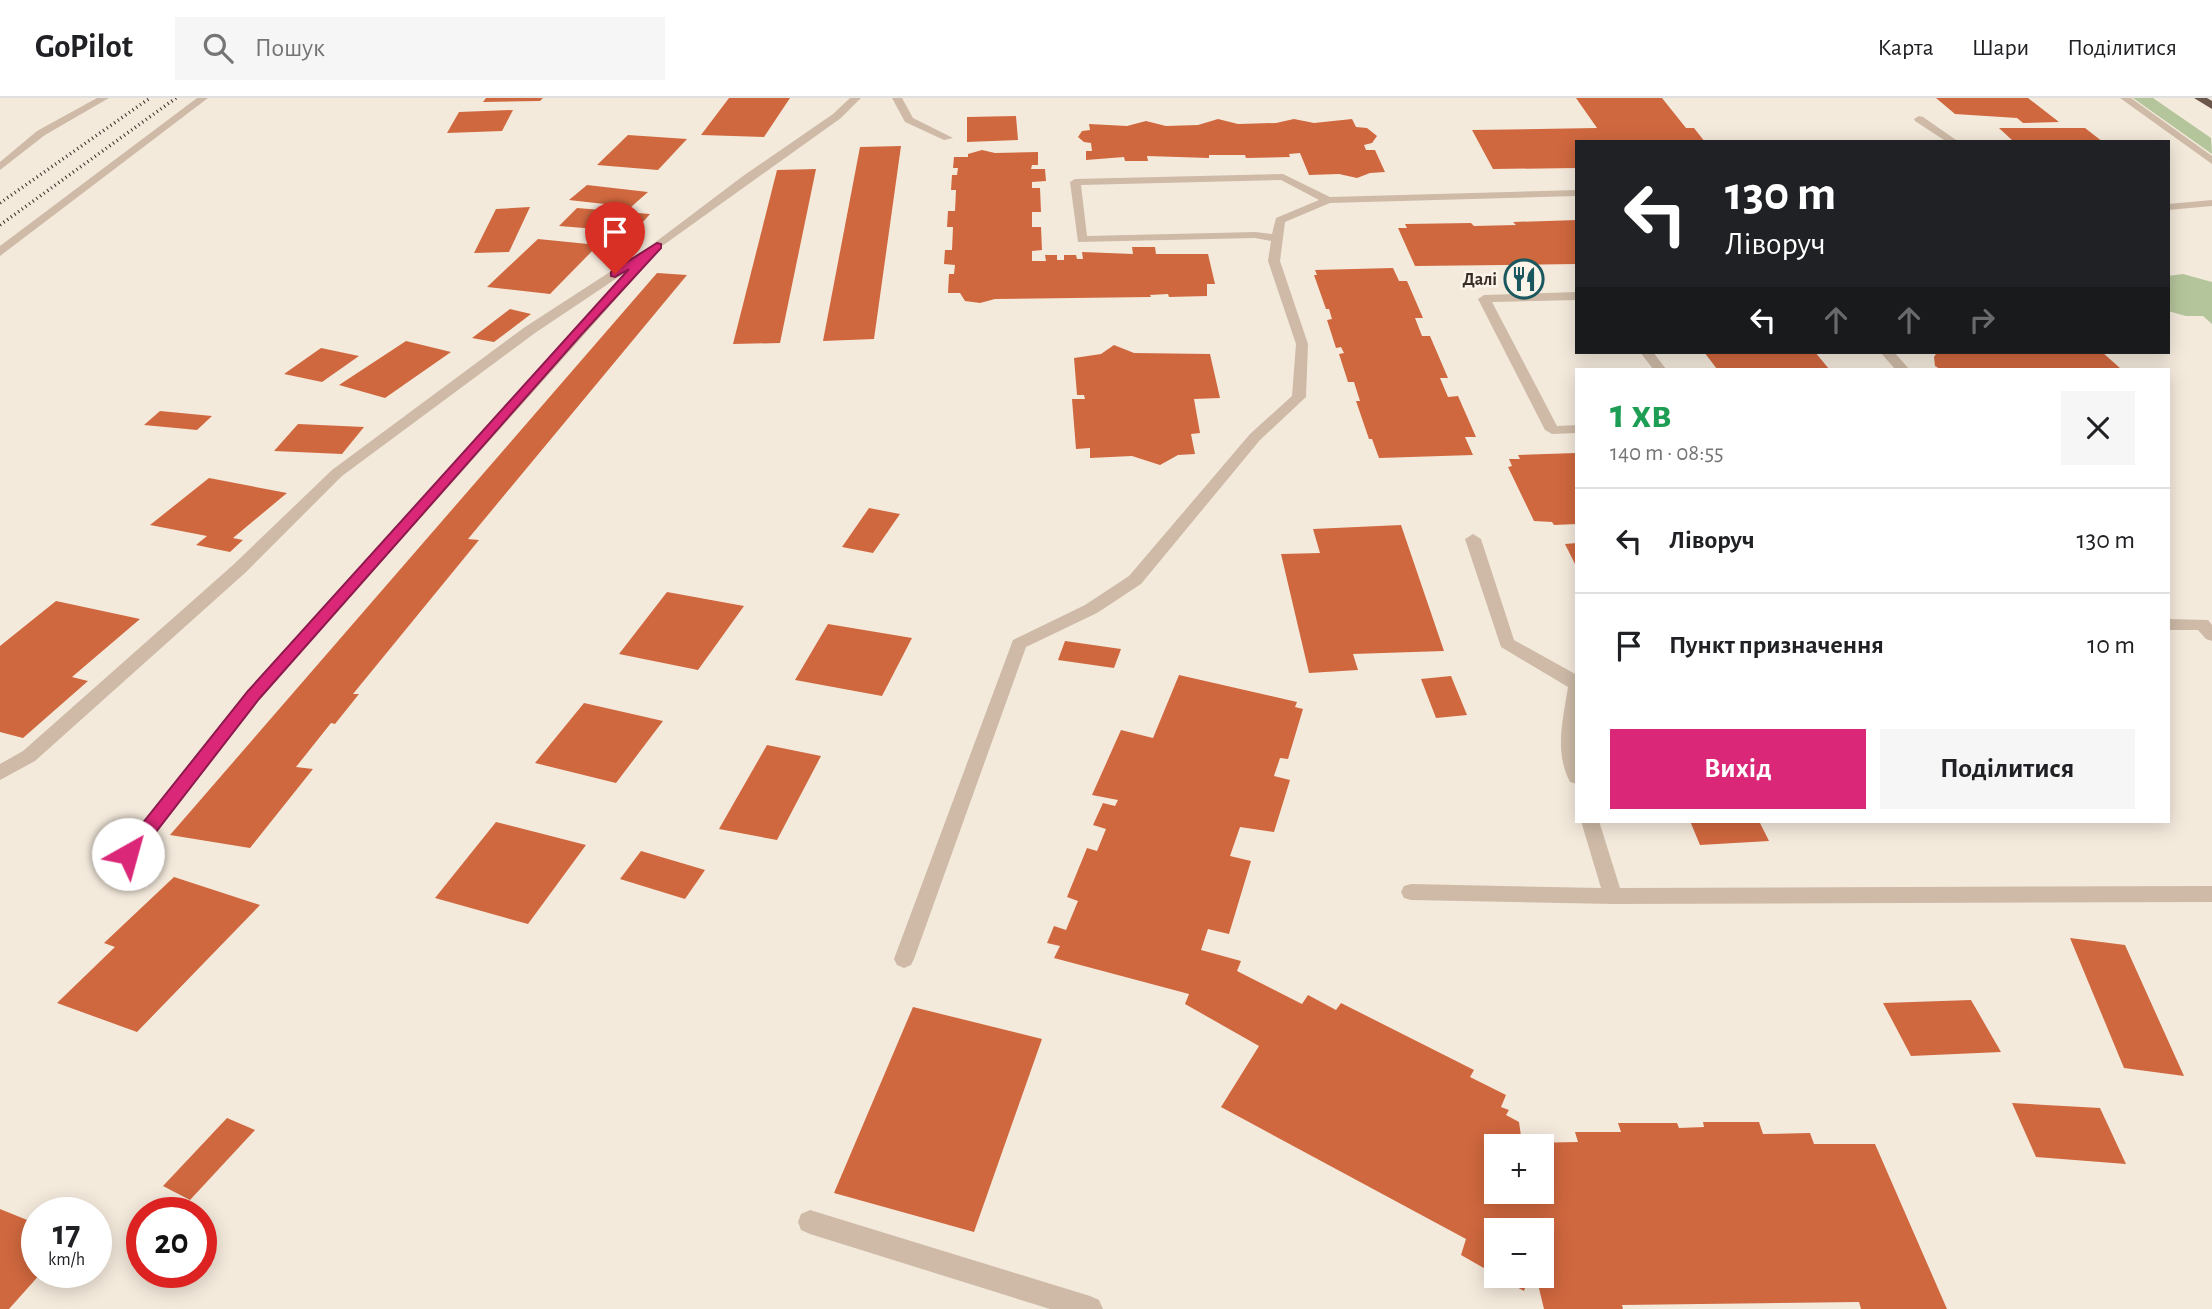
<!DOCTYPE html>
<html lang="uk">
<head>
<meta charset="utf-8">
<style>
	body { margin:0; font-family:"Alegreya Sans",sans-serif; background:#f6f6f6; color:#202124; height:100vh; display:flex; flex-direction:column; font-size:26px; white-space:nowrap }
	* { box-sizing:border-box; margin:0 }
	p { font-size:23px; color:#757577 }
	.icon { flex:none; width:38px; height:38px; fill:none; stroke:currentColor; stroke-width:2; stroke-linecap:round; stroke-linejoin:round }
	.map { position:relative; flex:1; overflow:hidden }
	.drawer { position:absolute; left:1575px; top:270px; width:595px; height:455px; display:flex; flex-direction:column; background:#fff; border-radius:0px; box-shadow:0 4px 18px #0003 }
	.drawer>* { flex:none }
	.banner { position:absolute; left:1575px; top:42px; width:595px; height:214px; border-radius:0px; box-shadow:0 4px 18px #0003; background:#202124; color:#fff; overflow:hidden }
	.controls { position:absolute; left:1484px; top:1036px; display:grid; gap:14px }
	.controls a { display:grid; place-items:center; width:70px; height:70px; border-radius:0px; background:#fff; box-shadow:0 4px 18px #0003; font-size:35px }
	.speed { position:absolute; left:21px; top:1099px; display:flex; gap:14px; font-size:35px; font-weight:700; text-align:center }
	.speed>* { display:grid; place-content:center; width:91px; height:91px; border-radius:50%; background:#fff; box-shadow:0 4px 18px #0003; line-height:1 }
	.speed small { font-size:18px; font-weight:400 }
	.speed .limit { border:10px solid #d22; background:#fff; color:#111 }
	.pin { position:absolute; display:grid; place-items:center; width:60px; height:60px; color:#fff; margin:-72px -30px; border-radius:50% 50% 50% 0; rotate:-45deg; box-shadow:0 0 7px #0007 }
	.pin .icon { rotate:45deg }
	.me { position:absolute; width:77px; margin:-38px; rotate:38deg; stroke-linejoin:round; filter:drop-shadow(0 0 5px #0008) }
	.turn { display:flex; align-items:center; gap:24px; height:147px; padding:0 35px; font-size:32px }
	.turn .icon { width:91px; height:91px; stroke-width:2.5 }
	.turn b { display:block; font-size:49px; line-height:60px }
	.lanes { display:flex; align-items:center; height:66px; padding:0 35px; background:#0003; justify-content:center; gap:35px; direction:ltr }
	.lanes .off { opacity:.35 }
	.round { display:grid; place-items:center; flex:none; width:74px; height:74px; border-radius:0px; background:#f6f6f6 }
	.overview { display:flex; align-items:center; justify-content:space-between; height:119px; padding:0 35px }
	h1 { font-size:42px; font-weight:600; line-height:52px; color:#1e9e55 }
	.action { display:flex; gap:14px; margin-top:auto; padding:14px 35px }
	.action a { flex:1; height:80px; border-radius:0px; background:#db2777; color:#fff; font-size:28px; font-weight:600; line-height:80px; text-align:center }
	.action a+a { background:#f6f6f6; color:#202124 }
	ul { padding:0; list-style:none }
	li { display:flex; align-items:center; gap:21px; height:105px; padding:0 35px; border-top:2px solid #e0e0e0 }
	li div { flex:1 }
	li b { display:block; font-size:26px }
	li em { font-style:normal }
	header { display:flex; align-items:center; gap:42px; box-sizing:border-box; height:98px; padding:0 35px; background:#fff; border-bottom:2px solid #e0e0e0 }
	header strong { font-size:33px }
	nav { display:flex; gap:38px; margin-inline-start:auto; font-size:24px }
	.search { width:490px; height:63px; background:#f6f6f6; display:flex; align-items:center; gap:18px; box-sizing:border-box; padding:0 24px; border-radius:0px; color:#757577; font-size:26px }
	.map>svg:first-child { display:block }
	.green { fill:#b5c59b }
	.building { fill:#d0683f; fill-rule:evenodd }
	.lines { fill:none; stroke-linecap:round; stroke-linejoin:round }
	.service { fill:#cebaa7; fill-rule:evenodd }
	.trunk { fill:#6c574b; fill-rule:evenodd }
	.rail { stroke:#392e28; stroke-width:3.5; stroke-dasharray:1 3.5; stroke-linecap:butt }
	.route { fill:#db2777; stroke:#8e194d; stroke-width:2 }
	.labels { text-anchor:middle; stroke-width:5; stroke-linejoin:round; paint-order:stroke }
	.far-poi-label { font-size:18px; font-weight:bold; fill:#392e28; stroke:#fbf4e9; text-anchor:end }
</style>
</head>
<body>
<header>
<strong>GoPilot</strong>
<div class="search"><svg class="icon" aria-label="search" viewBox="0 0 24 24"><circle cx="10" cy="10" r="6"/><path d="M15 15l6 6"/></svg>Пошук</div>
<nav><a>Карта</a><a>Шари</a><a>Поділитися</a></nav>
</header>
<div class="map">
<svg width="2212" height="1211" viewBox="0 0 2212 1211">
	<rect width="100%" height="100%" fill="#f4eadc"/>
	<g class="green">
		<polygon points="2133,0 2153,0 2211,40 2212,56"/>
		<polygon points="2183,176 2212,184 2212,226 2203,218 2186,218 2168,213 2168,178"/>
	</g>
	<g class="building">
		<polygon points="486,0 543,0 540,3 483,4"/>
		<polygon points="729,0 790,0 764,39 701,37"/>
		<polygon points="1576,0 1662,0 1686,30 1694,30 1705,44 1577,44 1577,70 1493,71 1472,32 1597,30"/>
		<polygon points="1936,0 2028,0 2059,24 2023,25 2017,20 1955,16"/>
		<polygon points="513,12 502,33 447,35 459,14"/>
		<polygon points="1016,18 1018,42 967,44 967,19"/>
		<polygon points="1218,21 1238,26 1276,25 1294,21 1314,25 1352,21 1356,29 1367,30 1377,38 1372,45 1364,47 1366,52 1375,52 1385,74 1370,75 1357,80 1339,76 1309,77 1300,55 1289,56 1290,59 1246,60 1245,57 1209,57 1209,60 1147,58 1148,63 1125,63 1124,59 1086,62 1086,53 1092,53 1091,45 1084,44 1078,39 1082,33 1090,32 1089,26 1127,28 1146,23 1166,28 1198,27"/>
		<polygon points="1999,30 2085,30 2103,44 2014,44"/>
		<polygon points="628,37 687,41 658,72 597,67"/>
		<polygon points="901,48 874,241 823,243 860,49"/>
		<polygon points="982,52 995,55 1038,54 1038,67 1032,67 1031,71 1045,71 1046,83 1032,84 1032,90 1040,90 1041,114 1032,114 1032,129 1041,129 1042,152 1032,153 1032,163 1046,163 1045,157 1057,157 1057,162 1064,162 1064,157 1076,157 1077,161 1083,161 1082,154 1133,156 1132,149 1155,149 1156,156 1208,156 1215,186 1207,186 1207,198 1169,199 1168,196 1150,197 1151,199 995,201 980,205 965,203 960,195 948,195 949,176 954,176 955,167 944,166 945,152 952,152 953,129 947,129 948,113 955,113 956,92 951,92 952,77 957,77 958,70 953,70 954,59 968,59 968,56"/>
		<polygon points="816,71 780,245 733,246 777,72"/>
		<polygon points="587,87 648,94 631,109 569,102"/>
		<polygon points="530,109 509,154 474,155 496,111"/>
		<polygon points="577,110 650,116 634,134 559,128"/>
		<polygon points="1577,122 1577,166 1415,168 1398,130 1407,130 1405,126 1471,125 1474,128 1516,127 1513,124"/>
		<polygon points="538,141 598,147 550,196 487,189"/>
		<polygon points="1393,170 1399,183 1407,183 1423,220 1415,220 1422,238 1430,238 1448,280 1440,280 1448,299 1458,298 1476,339 1465,339 1473,357 1379,360 1372,341 1369,341 1356,303 1360,303 1354,284 1348,284 1339,256 1344,255 1341,249 1336,250 1327,222 1332,221 1329,211 1326,211 1314,177 1317,177 1315,172"/>
		<polygon points="657,175 687,177 468,441 479,442 353,596 359,596 335,626 331,625 296,669 313,671 250,750 170,737"/>
		<polygon points="510,211 531,216 494,244 472,240"/>
		<polygon points="406,243 451,254 385,300 339,287"/>
		<polygon points="1114,247 1134,255 1210,256 1220,300 1194,301 1200,335 1191,336 1195,356 1178,357 1160,367 1132,358 1090,360 1090,350 1076,351 1072,301 1085,301 1084,297 1077,297 1074,260 1101,256"/>
		<polygon points="321,250 359,258 322,284 284,276"/>
		<polygon points="1704,254 1815,254 1829,271 1717,271"/>
		<polygon points="1937,254 2102,254 2121,271 1940,271 1935,268 1934,259"/>
		<polygon points="160,313 212,318 197,332 144,327"/>
		<polygon points="298,326 364,329 342,356 274,353"/>
		<polygon points="1576,355 1577,426 1554,427 1552,424 1534,423 1508,369 1512,368 1509,361 1520,361 1518,357"/>
		<polygon points="209,380 287,395 233,440 243,442 230,454 196,447 207,438 150,427"/>
		<polygon points="869,410 900,416 873,455 842,449"/>
		<polygon points="1401,427 1444,553 1353,556 1358,572 1309,575 1281,456 1320,455 1313,431"/>
		<polygon points="1577,445 1577,470 1565,446"/>
		<polygon points="667,494 744,508 698,572 619,556"/>
		<polygon points="56,503 140,521 72,579 88,583 23,640 0,634 0,548"/>
		<polygon points="828,526 912,540 882,598 795,582"/>
		<polygon points="1065,543 1121,551 1114,570 1058,562"/>
		<path d="M1179 577 1297 604 1295 609 1303 611 1288 661 1280 660 1274 678 1290 682 1274 734 1240 729 1230 758 1251 763 1229 836 1208 831 1201 852 1241 863 1237 873 1302 906 1308 897 1336 912 1341 905 1474 972 1470 979 1506 997 1501 1009 1509 1012 1506 1017 1519 1024 1522 1045 1578 1044 1575 1034H1621L1618 1025H1677L1679 1030 1704 1029 1703 1024H1759L1763 1036 1810 1035 1814 1046H1875L1947 1211H1861L1859 1204 1622 1207 1623 1211H1544L1536 1178H1542V1132H1496V1177L1461 1157 1466 1141 1221 1009 1259 948 1185 906 1189 896 1054 860 1060 848 1047 845 1054 828 1066 832 1078 803 1067 799 1087 750 1097 753 1106 731 1093 727 1103 705 1115 708 1118 702 1092 697 1121 632 1153 640ZM1496 1048H1542V1094H1496Z"/>
		<polygon points="1451,578 1467,617 1436,620 1421,581"/>
		<polygon points="584,605 663,623 616,685 535,665"/>
		<polygon points="767,647 821,658 777,742 719,731"/>
		<polygon points="1690,723 1759,723 1769,743 1700,747"/>
		<polygon points="496,724 586,747 528,826 435,800"/>
		<polygon points="641,753 705,772 685,801 620,781"/>
		<polygon points="174,779 260,807 137,934 57,905 115,849 104,845"/>
		<polygon points="2070,840 2125,847 2184,978 2124,970"/>
		<polygon points="1971,902 2001,954 1911,958 1883,905"/>
		<polygon points="913,909 1042,941 974,1134 834,1095"/>
		<polygon points="2012,1005 2100,1010 2126,1066 2036,1059"/>
		<polygon points="227,1020 255,1032 190,1102 163,1088"/>
		<polygon points="0,1111 37,1126 37,1174 42,1174 9,1211 0,1211"/>
		<polygon points="1497,1178 1529,1178 1524,1193"/>
	</g>
	<g class="lines">
		<g class="service">
			<polygon points="97,0 109,0 45,37 0,72 0,64 37,33"/>
			<polygon points="197,0 208,0 0,158 0,148"/>
			<polygon points="850,0 861,0 841,20 637,166 643,170 641,173 259,601 120,782 113,784 106,782 103,776 106,770 247,593 629,172 535,235 342,378 245,475 35,663 0,682 0,666 23,653 233,467 332,372 525,229 653,146 743,78 833,16"/>
			<polygon points="892,0 902,0 913,20 953,40 944,42 905,24"/>
			<polygon points="2120,0 2131,0 2212,58 2212,66"/>
			<polygon points="1919,18 1923,19 1959,44 1947,44 1915,23 1914,21"/>
			<path d="M1283 76 1330 99 1577 92V98L1330 105 1285 124 1280 163 1308 246 1306 299 1260 342 1141 486 1097 515 1026 549 914 861 911 867 904 870 897 867 894 861 1013 542 1085 507 1129 478 1250 336 1292 298 1296 246 1268 163 1271 143 1255 140 1078 144 1070 84 1075 81ZM1281 82 1319 102 1276 120 1272 136 1255 134 1087 138 1081 87Z"/>
			<polygon points="2212,102 2212,108 2168,112 2168,106"/>
			<polygon points="1577,194 1577,202 1492,204 1557,328 1577,327 1577,335 1552,336 1545,332 1478,201 1484,197"/>
			<polygon points="1640,254 1653,254 1666,271 1653,271"/>
			<polygon points="1880,254 1894,254 1909,271 1895,271"/>
			<path d="M1473 436 1481 441 1514 542 1577 577V686L1570 684C1554 653 1563 622 1568 589L1501 549 1465 441Z"/>
			<polygon points="2168,521 2208,522 2212,527 2212,543 2206,541 2198,532 2168,532"/>
			<polygon points="1581,723 1599,723 1620,790 2212,788 2212,804 1613,806 1411,802 1404,800 1401,794 1404,788 1411,786 1601,790"/>
			<polygon points="810,1112 1090,1198 1099,1202 1103,1211 1050,1211 810,1136 801,1132 798,1124 801,1116"/>
		</g>
		<polygon class="trunk" points="2194,0 2207,0 2212,3 2212,11"/>
		<g class="rail">
			<polyline points="0,105 150,0"/>
			<polyline points="0,127 176,0"/>
		</g>
	</g>
	<polygon class="route" points="657,145 661,146 661,150 581,237 259,601 135,761 122,761 119,756 122,751 248,593 629,171 615,179 611,178 611,174"/>
	<defs>
		<g id="restaurant-ring" transform="scale(2.0125)"><circle r="9.5" fill="#fbf4e9" stroke="#1a575f" stroke-width="1.5"/><path d="M-5-6h1v4h1v-4h1v4h1v-4h1v5L-1.5 .5V6h-2V.5L-5-1ZM5-6V6H3V1.5H1.5Q1.5-4 5-6Z" fill="#1a575f"/></g>
	</defs>
	<g fill-rule="evenodd">
		<use href="#restaurant-ring" x="1524" y="181"/>
	</g>
	<g class="labels">
		<g class="far-poi-label">
			<text x="1497" y="187">Далі</text>
		</g>
	</g>
</svg>
<div class="controls">
<a>+</a>
<a>−</a>
</div>
<div class="speed"><div>17<small>km/h</small></div><div class="limit">20</div></div>
<div class="pin" style="left:615px;top:176px;background:#d93025"><svg class="icon" aria-label="arrive" viewBox="0 0 24 24"><path d="M6 21V4h12l-3 4 3 4H6"/></svg></div>
<svg class="me" style="left:128px;top:756px" viewBox="-20 -20 40 40"><circle r="19" fill="#fff"/><path d="M0-13L10 11 0 6-10 11z" fill="#db2777"/></svg>
<div class="banner">
<div class="turn"><svg class="icon" aria-label="left" viewBox="0 0 24 24"><path d="M17 20v-9H6M10 6l-5 5 5 5"/></svg><div><b>130 m</b>Ліворуч</div></div>
<div class="lanes"><svg class="icon" aria-label="left" viewBox="0 0 24 24"><path d="M17 20v-9H6M10 6l-5 5 5 5"/></svg><svg class="icon off" aria-label="ahead" viewBox="0 0 24 24"><path d="M12 20V5M6 11l6-6 6 6"/></svg><svg class="icon off" aria-label="ahead" viewBox="0 0 24 24"><path d="M12 20V5M6 11l6-6 6 6"/></svg><svg class="icon off" aria-label="right" viewBox="0 0 24 24"><path d="M7 20v-9h11M14 6l5 5-5 5"/></svg></div>
</div>
<section class="drawer">
<div class="overview"><div><h1>1 хв</h1><p>140 m · 08:55</p></div><a class="round"><svg class="icon" aria-label="close" viewBox="0 0 24 24"><path d="M6 6l12 12M18 6L6 18"/></svg></a></div>
<ul>
<li><svg class="icon" aria-label="left" viewBox="0 0 24 24"><path d="M17 20v-9H6M10 6l-5 5 5 5"/></svg><div><b>Ліворуч</b></div><em>130 m</em></li>
<li><svg class="icon" aria-label="arrive" viewBox="0 0 24 24"><path d="M6 21V4h12l-3 4 3 4H6"/></svg><div><b>Пункт призначення</b></div><em>10 m</em></li>
</ul>
<div class="action"><a>Вихід</a><a>Поділитися</a></div>
</section>
</div>
</body>
</html>
